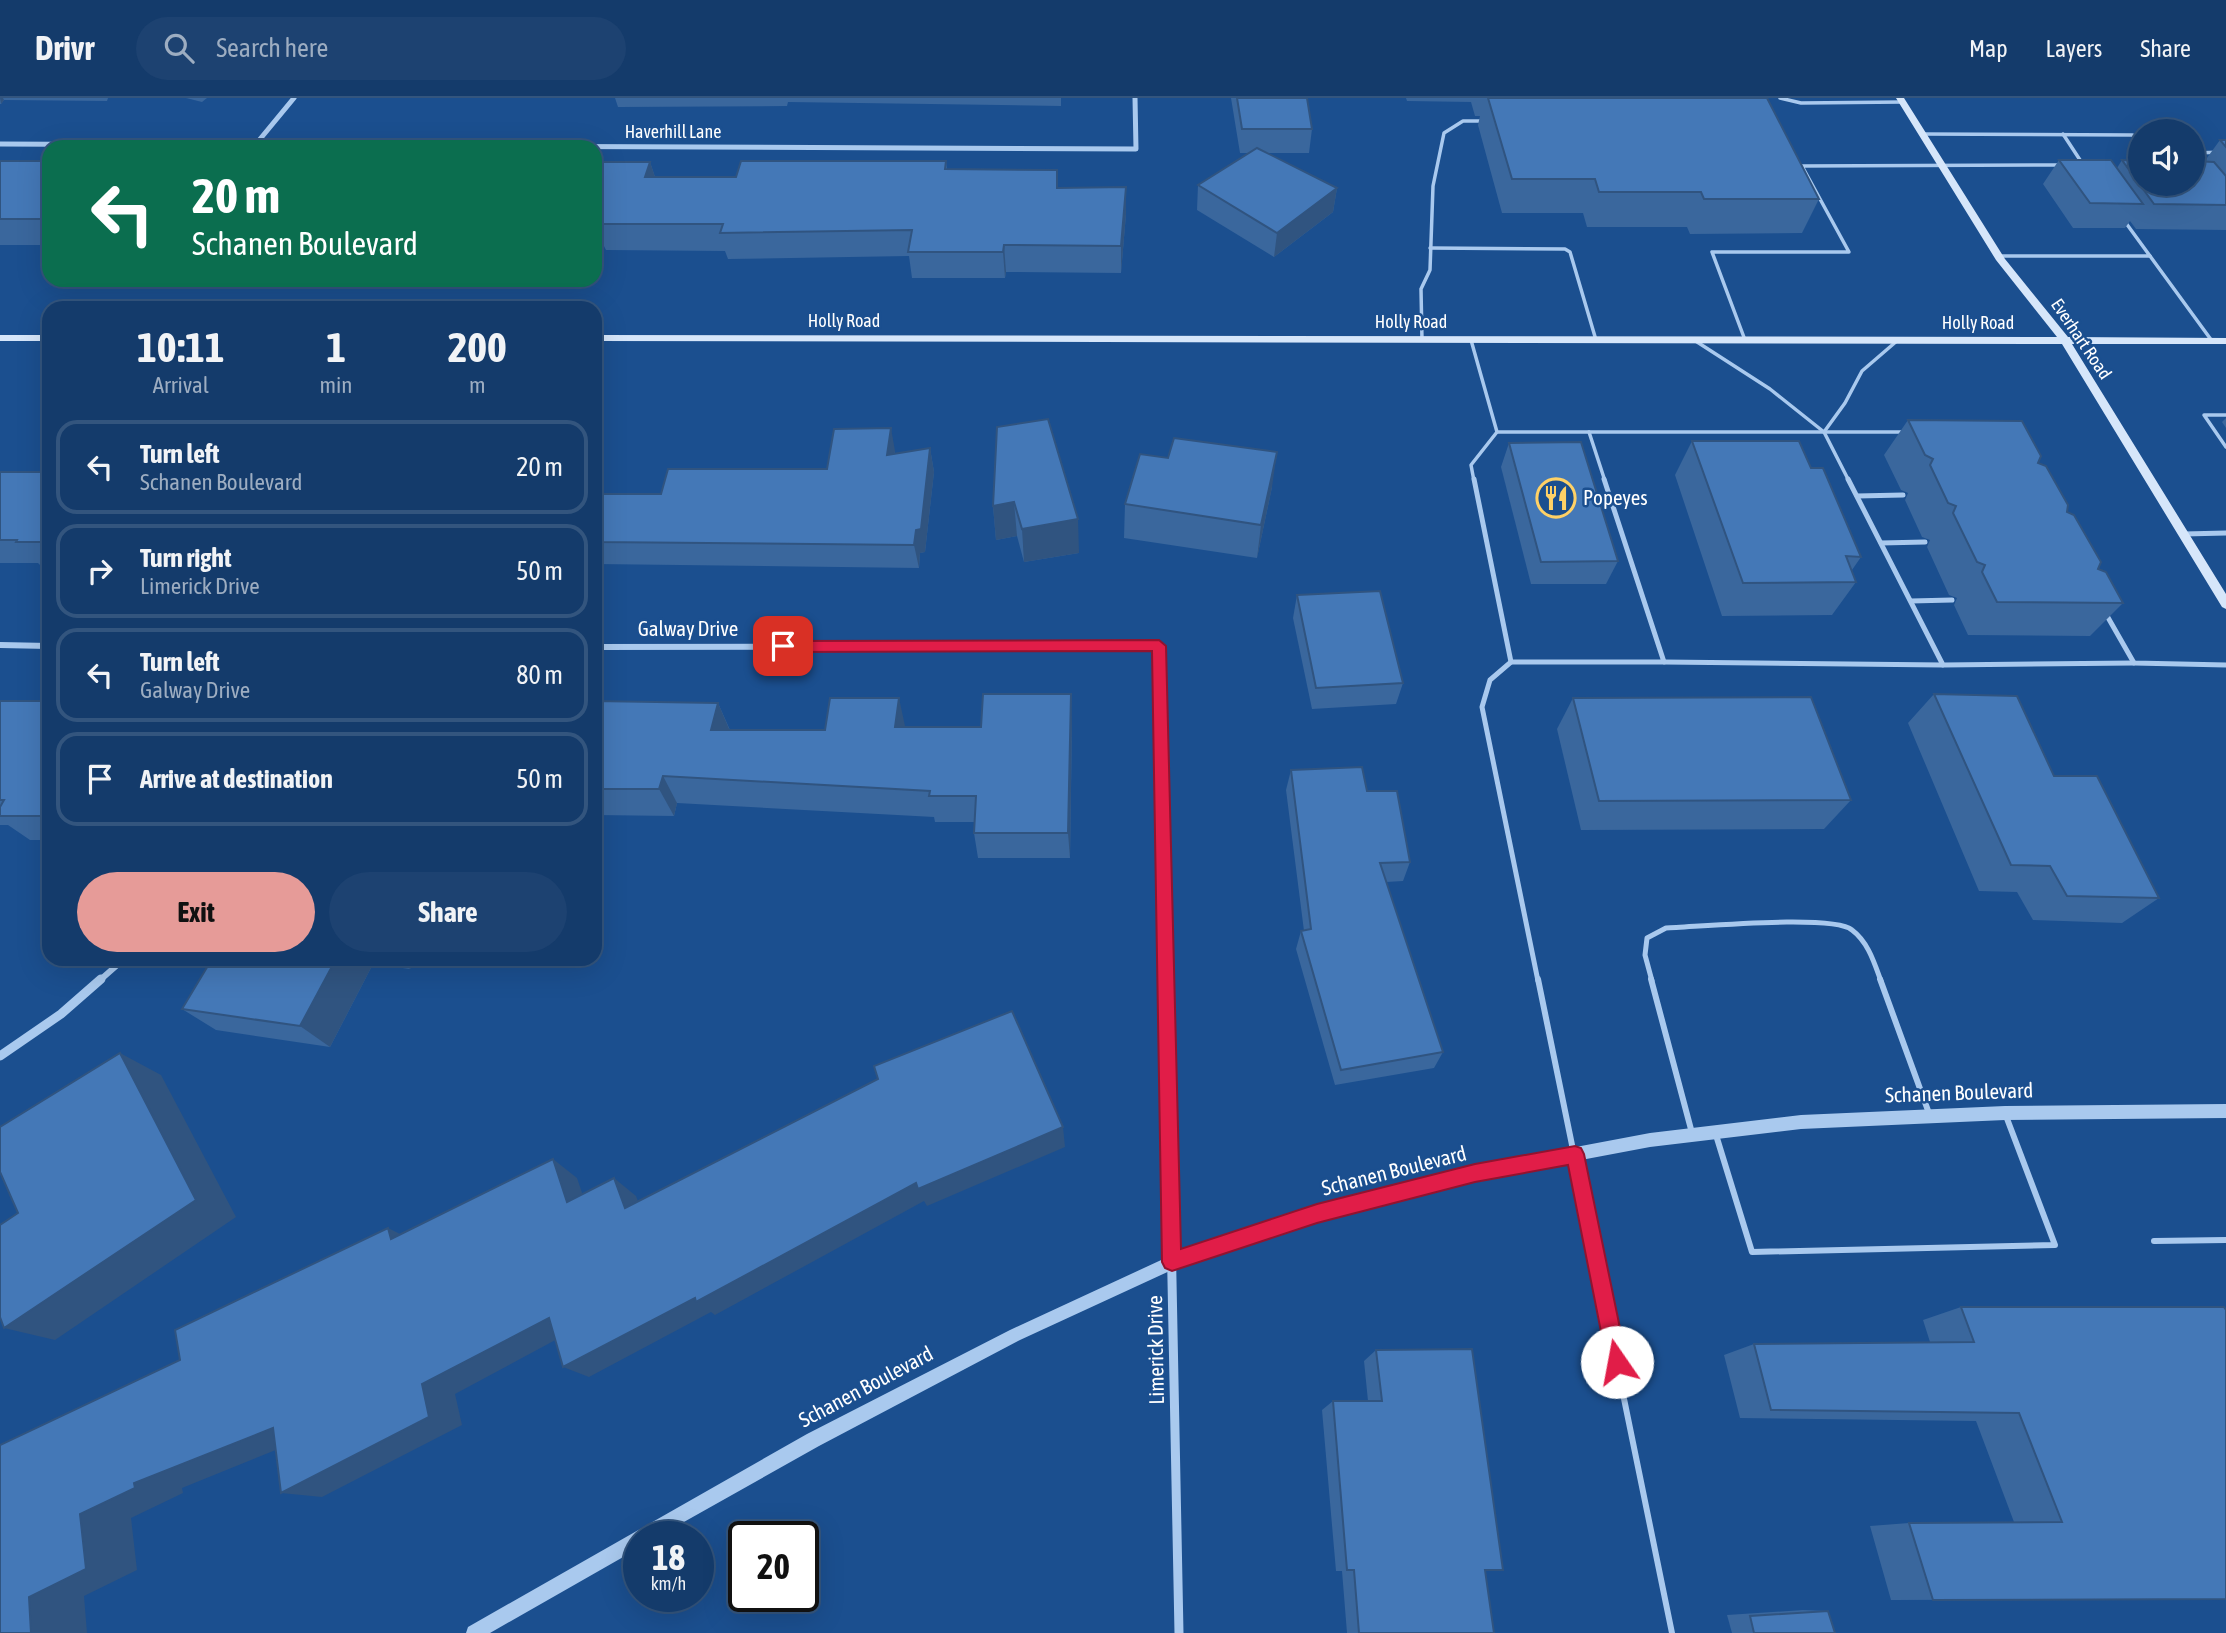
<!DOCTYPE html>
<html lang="en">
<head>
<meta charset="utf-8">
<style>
	body { margin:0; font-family:"Asap Condensed",sans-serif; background:#1d4271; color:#f1f3f6; height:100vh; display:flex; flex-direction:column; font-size:26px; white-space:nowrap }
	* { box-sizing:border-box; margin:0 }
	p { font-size:23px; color:#9dadc1 }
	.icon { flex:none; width:38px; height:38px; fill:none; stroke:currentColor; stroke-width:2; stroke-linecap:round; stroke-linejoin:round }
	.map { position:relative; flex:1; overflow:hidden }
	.panel { position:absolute; left:42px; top:203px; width:560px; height:665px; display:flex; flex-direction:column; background:#143b6b; border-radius:21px; box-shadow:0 7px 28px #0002,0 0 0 2px #33557e }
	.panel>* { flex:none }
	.guide { position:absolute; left:42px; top:42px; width:560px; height:147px; border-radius:21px; box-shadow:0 7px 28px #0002,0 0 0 2px #33557e; background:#0b6e4f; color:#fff; overflow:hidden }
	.controls { position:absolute; left:2128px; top:21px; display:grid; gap:14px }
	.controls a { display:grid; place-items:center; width:77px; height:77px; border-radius:50%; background:#143b6b; box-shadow:0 7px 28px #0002,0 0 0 2px #33557e; font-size:35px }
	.speed { position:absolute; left:623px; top:1423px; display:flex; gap:14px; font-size:35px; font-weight:700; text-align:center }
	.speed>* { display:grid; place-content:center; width:91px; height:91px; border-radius:50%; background:#143b6b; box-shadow:0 7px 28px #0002,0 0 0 2px #33557e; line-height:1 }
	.speed small { font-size:18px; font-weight:400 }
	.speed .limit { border:4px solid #111; border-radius:10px; background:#fff; color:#111 }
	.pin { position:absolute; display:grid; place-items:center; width:60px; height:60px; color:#fff; margin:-30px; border-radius:14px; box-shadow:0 4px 10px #0006 }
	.me { position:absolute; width:77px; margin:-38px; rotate:348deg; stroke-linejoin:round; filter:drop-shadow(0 0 5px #0008) }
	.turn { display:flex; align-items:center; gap:24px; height:147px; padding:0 35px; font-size:32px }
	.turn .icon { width:91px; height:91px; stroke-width:2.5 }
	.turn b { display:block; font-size:49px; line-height:60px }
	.eta { display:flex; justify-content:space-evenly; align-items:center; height:119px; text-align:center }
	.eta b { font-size:42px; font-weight:700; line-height:49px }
	.action { display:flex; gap:14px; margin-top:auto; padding:14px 35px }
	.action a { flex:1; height:80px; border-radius:42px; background:#e69b98; color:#111; font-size:28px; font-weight:700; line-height:80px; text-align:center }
	.action a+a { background:#1d4271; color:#f1f3f6 }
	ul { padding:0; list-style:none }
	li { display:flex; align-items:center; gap:21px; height:94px; margin:0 14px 10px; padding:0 21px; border:4px solid #33557e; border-radius:21px }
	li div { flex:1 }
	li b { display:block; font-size:26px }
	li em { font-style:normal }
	header { display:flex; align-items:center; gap:42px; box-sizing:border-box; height:98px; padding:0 35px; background:#143b6b; border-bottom:2px solid #33557e }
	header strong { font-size:33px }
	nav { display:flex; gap:38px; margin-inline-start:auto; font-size:24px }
	.search { width:490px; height:63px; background:#1d4271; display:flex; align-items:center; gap:18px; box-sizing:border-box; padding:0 24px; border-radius:38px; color:#9dadc1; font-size:26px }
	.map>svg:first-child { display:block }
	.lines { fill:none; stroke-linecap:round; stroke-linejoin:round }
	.service-far2 { stroke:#a9c9ee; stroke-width:3.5 }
	.service-far1 { stroke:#a9c9ee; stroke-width:5 }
	.service { stroke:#a9c9ee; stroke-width:6 }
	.minor-far2 { stroke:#a9c9ee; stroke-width:5 }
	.minor-far1 { stroke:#a9c9ee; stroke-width:6 }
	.minor { stroke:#a9c9ee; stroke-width:9 }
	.tertiary { fill:#a9c9ee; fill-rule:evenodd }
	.secondary { fill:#d6e6fa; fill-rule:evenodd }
	.wall { fill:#3a679d }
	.shaded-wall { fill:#305480 }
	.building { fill:#4478b7; stroke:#305480; stroke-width:2 }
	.route { fill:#e11d48; stroke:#92132f; stroke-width:2 }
	.labels { text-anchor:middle; stroke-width:5; stroke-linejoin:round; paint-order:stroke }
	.far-street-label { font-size:18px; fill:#fff; stroke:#1b4f8f }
	.poi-label { font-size:21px; fill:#fff; stroke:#1b4f8f; text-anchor:start }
	.street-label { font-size:21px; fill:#fff; stroke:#1b4f8f }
</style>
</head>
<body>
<header>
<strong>Drivr</strong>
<div class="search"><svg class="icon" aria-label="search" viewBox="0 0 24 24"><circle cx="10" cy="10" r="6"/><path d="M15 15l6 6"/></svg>Search here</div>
<nav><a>Map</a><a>Layers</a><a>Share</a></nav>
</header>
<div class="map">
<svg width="2226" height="1535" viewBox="0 0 2226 1535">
	<rect width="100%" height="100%" fill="#1b4f8f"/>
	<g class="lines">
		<g class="service-far2">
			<polyline points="1780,0 1801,5 1903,4"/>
			<polyline points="1922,36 2132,37 2140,40"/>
			<polyline points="2063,36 2082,65"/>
			<polyline points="2193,55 2226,54"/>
			<polyline points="1430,150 1565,151 1570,154 1596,242"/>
			<polyline points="1999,158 2150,158 2123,121"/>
			<polyline points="2150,158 2212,243"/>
			<polyline points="1422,242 1421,191 1430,172 1433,88 1444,35 1463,23 1483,23"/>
			<polyline points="1471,242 1497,334 1906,334"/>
			<polyline points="1694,242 1770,291 1824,334 1849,383"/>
			<polyline points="1745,242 1712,154 1849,154 1802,68 2063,67"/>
			<polyline points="2226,317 2204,317 2226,349"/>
			<polyline points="1589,334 1605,383"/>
			<polyline points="1824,334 1845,305 1862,273 1898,242"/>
			<polyline points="1474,383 1471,367 1497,334"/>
		</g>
		<g class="service-far1">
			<polyline points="1474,381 1511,564 1664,564 1604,381"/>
			<polyline points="1848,381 1943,567 2134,565"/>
			<polyline points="1857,398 1903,397"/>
			<polyline points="2184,436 2226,435"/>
			<polyline points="1881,445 1925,444"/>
			<polyline points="1911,503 1952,502"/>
			<polyline points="2106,516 2134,565 2226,567"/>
			<polyline points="1511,564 1490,582 1482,609 1538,883"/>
			<polyline points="1664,564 1943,567"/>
			<path d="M1652 883 1645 857 1647 840 1666 830C1697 829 1833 816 1852 832 1868 844 1874 864 1881 883"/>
		</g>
		<g class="service">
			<polyline points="1538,881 1672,1535"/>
			<polyline points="1651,881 1692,1035"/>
			<polyline points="1880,881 1930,1018"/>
			<polyline points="1716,1037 1752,1154 2055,1147 2006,1018"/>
			<polyline points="2154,1143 2226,1142"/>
		</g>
		<g class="minor-far2">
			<polyline points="0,46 1136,51 1135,0"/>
			<polyline points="256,46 294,0"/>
		</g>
		<g class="minor-far1">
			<polyline points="0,547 49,548"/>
			<polyline points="595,549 1159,548 1166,883"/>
			<polyline points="99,883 124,861"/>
		</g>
		<g class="minor">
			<polyline points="1166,881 1179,1535"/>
			<polyline points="0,958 61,916 101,881"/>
		</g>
		<polygon class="tertiary" points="2226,1006 2226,1020 2005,1022 1801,1031 1650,1049 1475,1082 1317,1123 1174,1171 1020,1242 819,1348 659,1438 639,1438 639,1450 490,1535 466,1535 468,1529 807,1336 1010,1232 1172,1157 1317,1109 1475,1068 1650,1035 1801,1017 2005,1008"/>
		<g class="secondary">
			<polygon points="1896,0 1904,0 2005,161 2068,239 2226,240 2226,246 2072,246 2226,496 2226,511 2222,509 2062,246 595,243 595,237 2057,239 1996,162"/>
			<rect x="0" y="237" width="49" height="6"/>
		</g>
	</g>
	<g class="wall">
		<polygon points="0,0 108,0 107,3 4,2 1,6 0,6"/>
		<polygon points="186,0 207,0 202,4"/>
		<polygon points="615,0 1061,0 1061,8 788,4 787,8 618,9"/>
		<polygon points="1231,0 1307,0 1312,31 1309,55 1267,55 1337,90 1333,114 1274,159 1197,112 1198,87 1250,55 1240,55"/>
		<polygon points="1406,0 1767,0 1819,101 1802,135 1690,136 1687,129 1587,129 1583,115 1502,115 1478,27 1480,18 1475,18 1471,4 1407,3"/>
		<polygon points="2220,42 2226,42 2226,132 2136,131 2130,123 2125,130 2073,130 2043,86 2059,62 2117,70 2122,62 2204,64"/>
		<rect x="0" y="63" width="49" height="84"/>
		<polygon points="946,63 947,71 1057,72 1058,90 1126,89 1126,116 1121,175 1006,174 1005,180 912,180 909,158 728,161 725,153 606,152 603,146 595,146 595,64 650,64 655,79 736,79"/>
		<polygon points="2226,320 2226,330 2222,324"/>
		<polygon points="1048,321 1079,455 1024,464 1017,438 996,442 993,408"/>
		<polygon points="1908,322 2038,365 2098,471 2123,505 2090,538 1968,537 1954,507 1957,500 1949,497 1927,449 1930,442 1922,439 1905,402 1908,395 1901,392 1884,357"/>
		<polygon points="1692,343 1861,459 1852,472 1856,484 1832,517 1722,518 1675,377"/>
		<polygon points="1509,345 1618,463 1606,486 1531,486 1501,369"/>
		<polygon points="930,350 934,374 925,454 920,455 919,470 595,466 595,396 661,396 827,371 895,353 895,356"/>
		<polygon points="1168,360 1272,389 1257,460 1124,440 1125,406"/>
		<polygon points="0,374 49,374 49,467 40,467 38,465 0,465"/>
		<polygon points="1297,497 1403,585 1396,606 1312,611 1293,520"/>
		<polygon points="1934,596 2054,678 2159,800 2122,825 2033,822 2017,794 1979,793 1908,625"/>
		<polygon points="1573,600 1851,702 1824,731 1581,732 1557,631"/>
		<polygon points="0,603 49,603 49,742 30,742 8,727 0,727"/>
		<polygon points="595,603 718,605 730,632 825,632 905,628 905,629 981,629 1072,624 1070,760 978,760 974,735 974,724 935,724 934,719 677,705 674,718 595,717"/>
		<polygon points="1291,672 1367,693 1410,764 1403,783 1386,784 1443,954 1434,970 1335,987 1296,851 1301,833 1304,833 1286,692"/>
		<polygon points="212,861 415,861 410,871 373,866 330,949 216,932 182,911"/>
		<polygon points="1961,1209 2226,1501 1891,1502 1870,1428 1909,1425 2014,1424 1976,1323 1740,1320 1724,1257 1754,1246 1930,1244 1923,1222"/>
		<polygon points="1376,1252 1503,1472 1485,1473 1494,1535 1347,1535 1342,1473 1336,1473 1322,1312 1333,1303 1368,1303 1364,1263"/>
		<polygon points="1803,1512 1828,1513 1835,1535 1732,1535 1727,1517"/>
	</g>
	<g class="shaded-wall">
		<polygon points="0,0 3,0 4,2 1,6"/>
		<polygon points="650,64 659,91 645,79"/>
		<polygon points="1126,89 1126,116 1121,175 1121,148"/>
		<polygon points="1337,90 1333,114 1274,159 1277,135"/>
		<polygon points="1004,147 1006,174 1005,180 1003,154"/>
		<polygon points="891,330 895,353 892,380 887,357"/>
		<polygon points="930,350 934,374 925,454 920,455 919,470 914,447"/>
		<polygon points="1277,354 1272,389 1257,460 1261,427"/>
		<polygon points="1014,404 1017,438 996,442 993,408"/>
		<polygon points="1078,421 1079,455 1024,464 1022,431"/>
		<polygon points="1071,596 1072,624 1070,760 1068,735"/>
		<polygon points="899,600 905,628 902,657 895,629"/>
		<polygon points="718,605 730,633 711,632"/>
		<polygon points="663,678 677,705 674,718 659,691"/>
		<polygon points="336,861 367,861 373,866 330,949 300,928"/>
		<polygon points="399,861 415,861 410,871"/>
		<polygon points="120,955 161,977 236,1119 55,1242 4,1230"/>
		<polygon points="1063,1029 1065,1049 927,1108 924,1103 715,1217 711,1214 589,1279 563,1269 916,1085"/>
		<polygon points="553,1061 577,1080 591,1121 567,1104"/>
		<polygon points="614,1080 636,1098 647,1127 625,1110"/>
		<polygon points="388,1130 420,1146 391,1141"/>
		<polygon points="549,1220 574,1232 455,1296 462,1327 322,1399 281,1395 422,1286"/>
		<polygon points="273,1330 313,1337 182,1390 183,1395 131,1420 137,1472 84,1498 87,1535 31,1535 29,1499 80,1416 134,1385"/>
	</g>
	<g class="building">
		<polygon points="1237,0 1307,0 1312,31 1242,31"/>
		<polygon points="1488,0 1767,0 1819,101 1704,101 1701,94 1599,94 1595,81 1512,81"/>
		<polygon points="2220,42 2226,42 2226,49"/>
		<polygon points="1257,50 1337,90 1277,135 1198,87"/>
		<polygon points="2059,62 2111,62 2143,106 2090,105"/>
		<polygon points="2122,62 2140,63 2140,86 2193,86 2193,63 2214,64 2226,78 2226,107 2154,106"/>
		<rect x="0" y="63" width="49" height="58"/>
		<polygon points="741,63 946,63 945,71 1057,72 1057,90 1126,89 1121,148 1004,147 1003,154 908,154 912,132 720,135 723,126 596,126 598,119 595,119 595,64 650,64 645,79 736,79"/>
		<polygon points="1048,321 1078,421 1022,431 1014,404 993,408 997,329"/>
		<polygon points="1908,322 2022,323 2041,358 2038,365 2046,368 2068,407 2067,414 2074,417 2101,464 2098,471 2106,474 2123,505 1997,504 1982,474 1985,467 1977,464 1953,415 1956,408 1948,405 1930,367 1933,361 1925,357"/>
		<polygon points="891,330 887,357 930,350 921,431 916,432 914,447 595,444 595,396 661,396 668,371 827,371 834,331"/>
		<polygon points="1174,340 1277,354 1261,427 1125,406 1140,356 1168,360"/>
		<polygon points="1692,343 1799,343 1811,370 1823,370 1861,459 1846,458 1856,484 1743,485"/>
		<polygon points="1581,344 1618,463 1541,464 1509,345"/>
		<polygon points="0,374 49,374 49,444 16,444 17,442 0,442"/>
		<polygon points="1380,493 1403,585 1316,590 1297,497"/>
		<polygon points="983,596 1071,596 1068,735 974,735 976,698 929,698 930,693 663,678 659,691 595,691 595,603 718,605 711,632 825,632 830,600 899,600 895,629 981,629"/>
		<polygon points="1934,596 2017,598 2054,678 2097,678 2159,800 2067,798 2050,768 2011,767"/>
		<polygon points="1811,599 1851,702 1599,703 1573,600"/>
		<polygon points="0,603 49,603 49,718 0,718 0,709 4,702 0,702"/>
		<polygon points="1362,669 1367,693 1397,693 1410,764 1380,765 1443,954 1341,972 1301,833 1311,831 1291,672"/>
		<polygon points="212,861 336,861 300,928 182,911"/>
		<polygon points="1012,913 1063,1029 918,1091 916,1085 696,1204 695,1200 563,1269 549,1220 422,1286 429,1319 281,1395 273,1330 134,1385 135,1390 80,1416 86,1471 29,1499 31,1535 0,1535 0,1347 180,1262 175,1232 388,1130 391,1141 553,1061 567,1104 614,1080 625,1110 878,981 874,968"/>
		<polygon points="120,955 196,1102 4,1230 0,1219 0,1127 18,1115 0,1074 0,1029"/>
		<polygon points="1961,1209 2224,1209 2226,1212 2226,1501 1933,1502 1909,1425 2062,1424 2019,1315 1771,1312 1754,1246 1974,1244"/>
		<polygon points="1472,1251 1503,1472 1485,1472 1494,1535 1359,1535 1354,1472 1347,1472 1333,1303 1382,1303 1376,1252"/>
		<polygon points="1828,1513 1835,1535 1754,1535 1750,1518"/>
	</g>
	<polygon class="route" points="1159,542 1166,548 1181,1151 1317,1106 1475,1066 1575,1048 1581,1050 1584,1056 1627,1264 1624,1271 1617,1274 1610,1271 1607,1264 1568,1067 1475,1084 1317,1125 1172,1173 1165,1170 1162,1164 1152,553 783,554 776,548 783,543"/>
	<defs>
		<g id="restaurant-ring" transform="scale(2.0125)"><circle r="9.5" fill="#1b4f8f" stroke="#ffd166" stroke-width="1.5"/><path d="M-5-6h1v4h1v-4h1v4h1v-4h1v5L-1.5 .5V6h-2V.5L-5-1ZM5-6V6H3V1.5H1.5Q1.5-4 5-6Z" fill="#ffd166"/></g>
	</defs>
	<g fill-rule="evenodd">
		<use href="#restaurant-ring" x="1556" y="400"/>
	</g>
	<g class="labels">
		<g class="far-street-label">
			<text x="673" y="40">Haverhill Lane</text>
			<text x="844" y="229">Holly Road</text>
			<text x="1411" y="230">Holly Road</text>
			<text x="1978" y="231">Holly Road</text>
			<text transform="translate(2081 241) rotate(56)" y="6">Everhart Road</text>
		</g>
		<g class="poi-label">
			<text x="1583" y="407">Popeyes</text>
		</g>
		<g class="street-label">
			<text x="688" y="538">Galway Drive</text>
			<text transform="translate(1959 995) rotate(-2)" y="7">Schanen Boulevard</text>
			<text transform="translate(1394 1073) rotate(-14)" y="7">Schanen Boulevard</text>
			<text transform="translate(1156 1252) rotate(-91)" y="7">Limerick Drive</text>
			<text transform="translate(866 1289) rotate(-28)" y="7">Schanen Boulevard</text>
		</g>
	</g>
</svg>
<div class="controls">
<a><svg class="icon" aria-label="sound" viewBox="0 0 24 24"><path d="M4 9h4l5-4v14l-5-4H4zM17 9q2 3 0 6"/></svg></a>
</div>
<div class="speed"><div>18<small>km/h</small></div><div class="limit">20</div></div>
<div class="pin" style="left:783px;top:548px;background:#d93025"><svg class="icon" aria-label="arrive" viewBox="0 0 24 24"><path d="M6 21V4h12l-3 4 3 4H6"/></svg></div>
<svg class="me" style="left:1617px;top:1264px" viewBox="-20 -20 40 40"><circle r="19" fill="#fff"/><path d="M0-13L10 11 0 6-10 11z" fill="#e11d48"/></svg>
<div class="guide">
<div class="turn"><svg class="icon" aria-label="left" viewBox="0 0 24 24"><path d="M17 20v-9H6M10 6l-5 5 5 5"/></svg><div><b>20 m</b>Schanen Boulevard</div></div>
</div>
<section class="panel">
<div class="eta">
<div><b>10:11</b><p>Arrival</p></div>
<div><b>1</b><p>min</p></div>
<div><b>200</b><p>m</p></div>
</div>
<ul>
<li><svg class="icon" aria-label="left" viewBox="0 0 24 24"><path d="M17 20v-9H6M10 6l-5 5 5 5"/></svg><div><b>Turn left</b><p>Schanen Boulevard</p></div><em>20 m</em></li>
<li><svg class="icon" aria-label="right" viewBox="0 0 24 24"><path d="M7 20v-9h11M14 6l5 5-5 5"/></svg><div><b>Turn right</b><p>Limerick Drive</p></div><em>50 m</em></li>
<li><svg class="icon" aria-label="left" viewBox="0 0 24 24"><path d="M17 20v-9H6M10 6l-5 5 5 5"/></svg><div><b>Turn left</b><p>Galway Drive</p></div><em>80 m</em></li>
<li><svg class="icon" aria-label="arrive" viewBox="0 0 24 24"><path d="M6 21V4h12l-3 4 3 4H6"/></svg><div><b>Arrive at destination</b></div><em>50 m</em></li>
</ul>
<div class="action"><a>Exit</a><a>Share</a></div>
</section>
</div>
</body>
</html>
